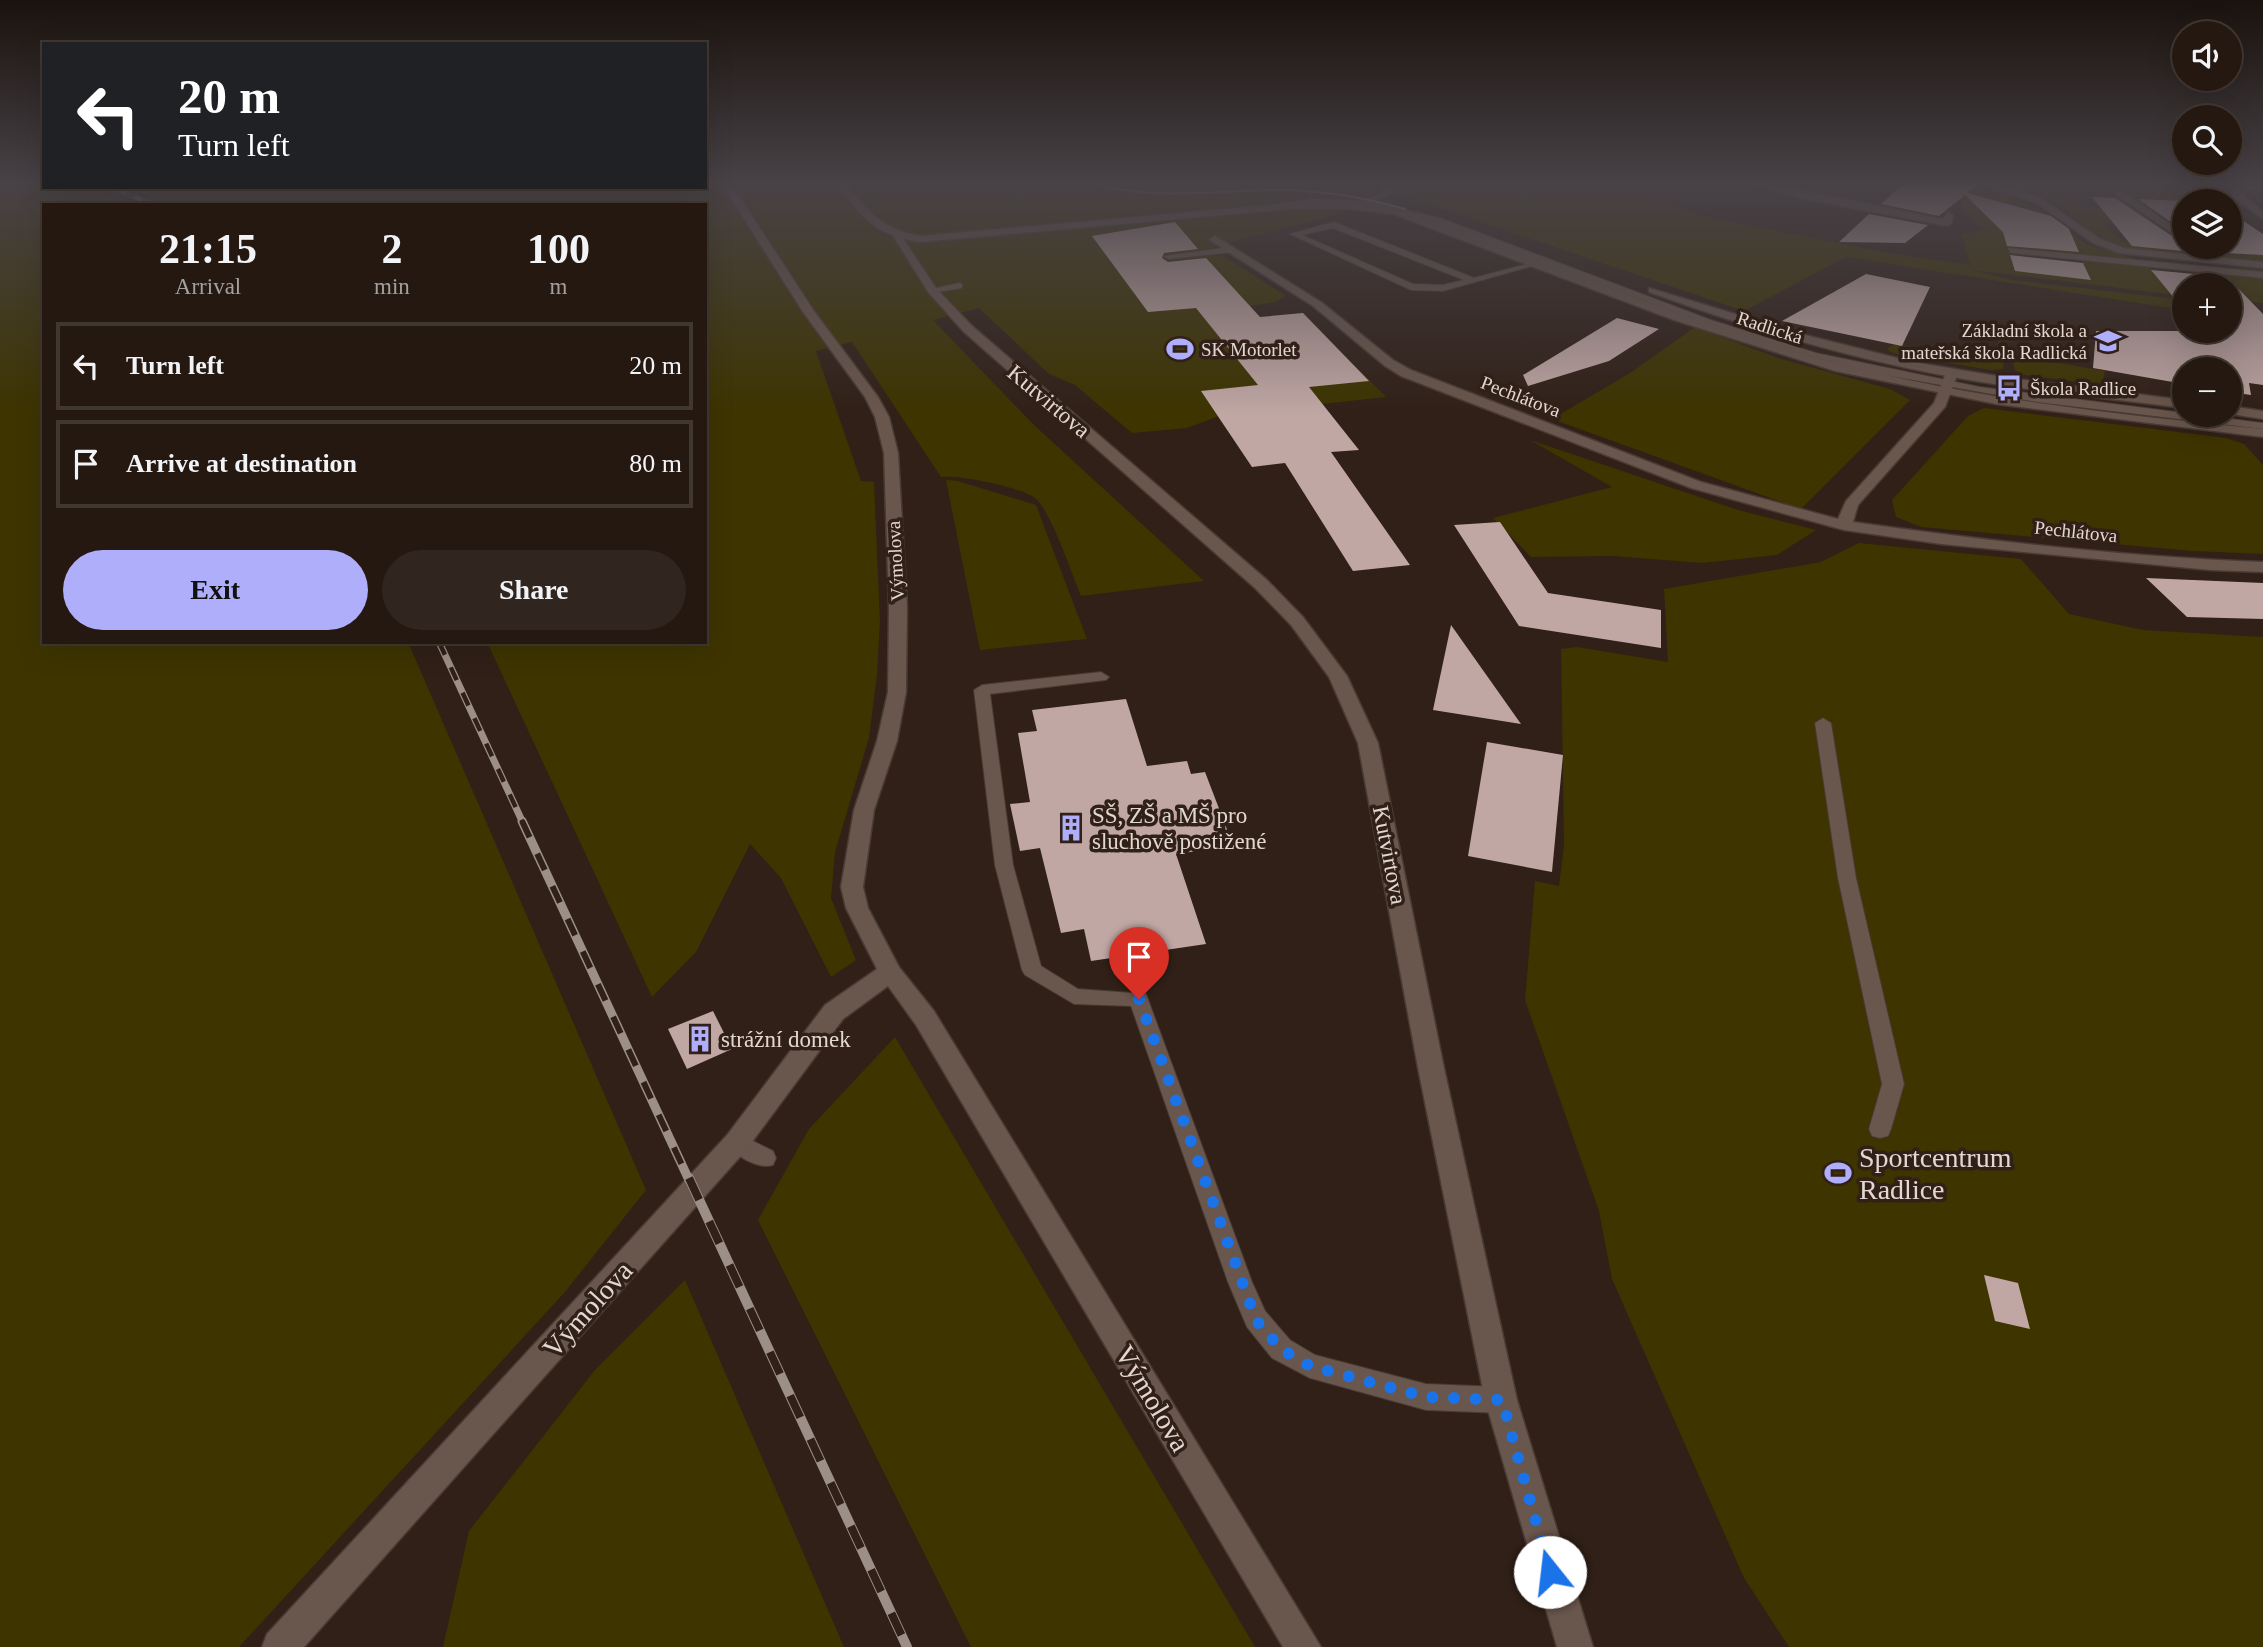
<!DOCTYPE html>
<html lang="en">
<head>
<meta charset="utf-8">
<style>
	body { margin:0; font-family:"Times New Roman",serif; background:#30251f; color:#f1f3f6; height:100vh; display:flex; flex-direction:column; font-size:26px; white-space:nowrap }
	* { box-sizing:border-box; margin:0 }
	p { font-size:23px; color:#a3a09f }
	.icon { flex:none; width:38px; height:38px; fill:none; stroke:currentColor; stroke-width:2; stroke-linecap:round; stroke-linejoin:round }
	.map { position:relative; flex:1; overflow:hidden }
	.details { position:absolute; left:42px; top:203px; width:665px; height:441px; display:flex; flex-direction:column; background:#241811; border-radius:0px; box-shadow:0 7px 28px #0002,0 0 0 2px #413731 }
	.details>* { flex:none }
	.top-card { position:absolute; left:42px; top:42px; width:665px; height:147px; border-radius:0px; box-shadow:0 7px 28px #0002,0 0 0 2px #413731; background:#202124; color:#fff; overflow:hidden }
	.buttons { position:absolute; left:2172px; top:21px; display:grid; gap:14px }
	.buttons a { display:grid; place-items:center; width:70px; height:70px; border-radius:50%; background:#241811; box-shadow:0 7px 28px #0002,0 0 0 2px #413731; font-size:35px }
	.pin { position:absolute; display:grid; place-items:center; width:60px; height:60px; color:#fff; margin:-72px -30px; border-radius:50% 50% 50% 0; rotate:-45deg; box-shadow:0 0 7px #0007 }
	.pin .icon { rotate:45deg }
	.me { position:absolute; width:77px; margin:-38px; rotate:344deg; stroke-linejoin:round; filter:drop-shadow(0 0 5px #0008) }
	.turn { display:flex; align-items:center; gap:24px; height:147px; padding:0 21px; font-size:32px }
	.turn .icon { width:91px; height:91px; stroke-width:2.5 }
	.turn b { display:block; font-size:49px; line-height:60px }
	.eta { display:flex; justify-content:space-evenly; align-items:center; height:119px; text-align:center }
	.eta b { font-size:42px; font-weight:800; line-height:49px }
	.cta { display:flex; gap:14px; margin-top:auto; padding:14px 21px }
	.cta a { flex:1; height:80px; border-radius:42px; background:#aeaefa; color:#111; font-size:28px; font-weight:800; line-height:80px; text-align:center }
	.cta a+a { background:#30251f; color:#f1f3f6 }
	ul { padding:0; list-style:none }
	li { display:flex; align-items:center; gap:21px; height:88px; margin:0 14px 10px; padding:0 7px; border:4px solid #413731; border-radius:0px }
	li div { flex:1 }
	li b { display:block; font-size:26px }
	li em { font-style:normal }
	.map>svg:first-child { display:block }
	.green { fill:#3d3400; fill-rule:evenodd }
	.building { fill:#c0a7a4 }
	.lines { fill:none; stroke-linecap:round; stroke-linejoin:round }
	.lane-casing { stroke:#483a34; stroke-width:2 }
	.street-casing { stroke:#483a34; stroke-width:3 }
	.secondary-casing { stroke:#483a34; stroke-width:3 }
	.lane { fill:#69564c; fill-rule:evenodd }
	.street { fill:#69564c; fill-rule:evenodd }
	.secondary { fill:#69564c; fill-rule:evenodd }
	.tram { stroke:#9c8f87; stroke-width:2 }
	.rail-far3-casing { stroke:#9c8f87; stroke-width:4.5 }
	.rail-far2-casing { stroke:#9c8f87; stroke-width:7 }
	.rail-far1-casing { stroke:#9c8f87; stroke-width:9 }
	.rail-casing { stroke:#9c8f87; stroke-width:10 }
	.rail-far3 { stroke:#302017; stroke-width:2.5; stroke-dasharray:8; stroke-linecap:butt }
	.rail-far2 { stroke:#302017; stroke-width:4.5; stroke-dasharray:14; stroke-linecap:butt }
	.rail-far1 { stroke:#302017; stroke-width:6; stroke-dasharray:18; stroke-linecap:butt }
	.rail { stroke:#302017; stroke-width:8; stroke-dasharray:24; stroke-linecap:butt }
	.route { stroke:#1a73e8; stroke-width:12; stroke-dasharray:0 21.6 }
	.labels { text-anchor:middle; stroke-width:7; stroke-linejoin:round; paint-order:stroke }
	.far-street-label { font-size:19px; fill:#e2d7d1; stroke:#302017 }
	.far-poi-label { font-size:19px; fill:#e2d7d1; stroke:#302017; text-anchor:start }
	.street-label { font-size:23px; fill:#e2d7d1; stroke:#302017 }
	.poi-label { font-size:23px; fill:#e2d7d1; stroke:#302017; text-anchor:start }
	.near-poi-label { font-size:28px; fill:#e2d7d1; stroke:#302017; text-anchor:start }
	.near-street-label { font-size:28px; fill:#e2d7d1; stroke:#302017 }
</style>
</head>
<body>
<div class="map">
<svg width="2263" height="1647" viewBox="0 0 2263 1647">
	<rect width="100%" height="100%" fill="#302017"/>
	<g class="green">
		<polygon points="0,184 89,187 131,205 44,205 44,642 408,642 646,1190 565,1292 239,1647 0,1647"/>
		<path d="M705 184H1305L1307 186 1268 187 1345 212 1206 249V254L1225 257 1286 296 1275 302 1250 306 1260 317 1303 313 1386 397 1222 415 1187 428 1132 433 1075 385 1049 374 979 308 933 320 1033 424 1204 581 1081 596C1073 577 1050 509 1035 498 1020 487 960 475 941 477L852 342 816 351 861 481 874 482 880 622 877 674 869 738 835 852 831 898 856 960 831 977 781 878 750 844 696 952 652 997 487 642H705V205H154L142 190 135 187H705Z"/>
		<path d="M1393 184H1619L1708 217 1887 253 1970 265 1962 234 1985 230 1964 212 1959 197 1969 193 1944 187C1965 182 2032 200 2049 215L1989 217 1993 223 2070 232 2086 244 2136 259 2263 270V303L2230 300V293H2243L2224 274 2150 267 2166 287 2184 296 1972 270 2012 280 2184 300V310L1846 257 1744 311 1407 197ZM2009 253 2082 261 2090 279 2015 271Z"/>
		<path d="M1997 184H2226L2220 194 2228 201H2180L2184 210V247H2230V239L2252 255H2263V261L2119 246 2101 239 2053 202ZM2059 191 2097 192 2116 208C2087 208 2074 207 2059 191ZM2104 224 2128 225 2169 244 2125 242 2113 235Z"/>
		<polygon points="1695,327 1778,358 1890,389 1910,400 1801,509 1552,419 1630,373"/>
		<polygon points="1999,339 2014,342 2001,341 1998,355 2012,361 2014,355 2105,371 2102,385 2025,375 2015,370 2013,362 2004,361 2003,369 1990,370 1893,353 1887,349 1895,344 1994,359"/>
		<polygon points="1984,408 2226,438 2244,444 2263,465 2263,554 2193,551 1921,527 1896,517 1892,500 1968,416"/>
		<polygon points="1530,440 1738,510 1816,530 1777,555 1702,563 1613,556 1531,557 1493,518 1612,487"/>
		<polygon points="946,480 958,481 1036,505 1087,639 980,650"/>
		<polygon points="1859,543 2021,559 2069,614 2143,630 2263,637 2263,1647 1789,1647 1744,1578 1612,1279 1599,1211 1525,1000 1535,881 1559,886 1564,846 1561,649 1577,647 1668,662 1664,589 1821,562"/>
		<polygon points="895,1037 1255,1647 971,1647 758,1220 809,1129"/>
		<polygon points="685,1280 844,1647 443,1647 469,1531 595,1370"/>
	</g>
	<g class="building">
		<polygon points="1903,184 1977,184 1967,193 2051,216 2069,229 2079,252 2007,246 2003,232 1965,195 1939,216 1881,204"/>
		<polygon points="2092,197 2115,198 2184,244 2184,247 2189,247 2193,252 2132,246"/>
		<polygon points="2138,199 2185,201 2184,231"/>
		<polygon points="2230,212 2263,234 2263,255 2206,252 2203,247 2230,247"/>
		<polygon points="1869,214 1928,225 1905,243 1839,242"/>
		<polygon points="1175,222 1198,249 1164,253 1162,258 1168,262 1206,258 1260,317 1303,313 1369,381 1309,387 1359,450 1331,452 1410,565 1353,571 1285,463 1252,467 1201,391 1258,385 1196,308 1148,312 1092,236"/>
		<polygon points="2010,255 2083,263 2091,280 2015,271"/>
		<polygon points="2151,270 2227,277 2263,314 2263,385 2249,383 2251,395 2230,392 2230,369 2184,369 2184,384 2093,368 2096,331 2230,331 2230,285 2184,285 2184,310"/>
		<polygon points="1866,274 1930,287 1902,346 1782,321"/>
		<polygon points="1617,318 1659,329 1609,361 1528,386 1523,375"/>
		<polygon points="1500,522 1548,593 1661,610 1661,648 1519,626 1454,525"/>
		<polygon points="2146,578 2263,583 2263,619 2187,617"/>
		<polygon points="1451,625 1521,724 1433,710"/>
		<polygon points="1126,699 1147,766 1187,761 1191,774 1205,772 1228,832 1214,834 1219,848 1176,854 1206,944 1091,961 1084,929 1061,933 1040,848 1020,851 1010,804 1030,802 1018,733 1037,731 1032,710"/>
		<polygon points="1487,742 1563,755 1552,872 1468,856"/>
		<polygon points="713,1011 732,1049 687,1069 668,1029"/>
		<polygon points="1984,1275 2018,1283 2030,1329 1995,1321"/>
	</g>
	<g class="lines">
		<g class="lane-casing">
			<g id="lane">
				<path d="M1380 184H1389L1393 189 1392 193 1373 202 1440 218 1711 320 1816 353 1980 387 2263 423V429L2037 402 1868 372 1739 336 1543 263 1443 291 1411 290 1290 234 1334 222 1474 278 1538 261C1440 223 1381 196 1273 208L1269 206 1310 199 1364 201 1384 192ZM1333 228 1464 280 1443 285 1413 284 1302 235Z"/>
				<polygon points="2021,184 2032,184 2014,194 2007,192"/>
				<polygon points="2116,191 2122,191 2184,234 2184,241 2116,195"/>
				<polygon points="1231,247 1234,252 1168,259 1164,256"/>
				<polygon points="2192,247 2200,247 2208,261 2202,261"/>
				<polygon points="2008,248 2263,272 2263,278 2011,253"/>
				<polygon points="959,283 962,284 962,288 932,293 927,290"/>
				<polygon points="1101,672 1109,677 1106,680 990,694 1013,865 1041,966 1078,989 1146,994 1252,1282 1265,1311 1290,1340 1315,1355 1426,1384 1501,1387 1510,1391 1514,1400 1510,1409 1501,1413 1426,1410 1310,1378 1272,1358 1247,1327 1228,1282 1131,1006 1074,1004 1025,975 1022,970 995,865 974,690 982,685"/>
				<polygon points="1823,718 1831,723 1856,878 1904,1084 1891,1129 1888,1136 1880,1138 1872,1136 1869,1129 1882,1084 1838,878 1815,723"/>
				<path d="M737 1133 773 1151 776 1158 773 1165C759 1170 732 1155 726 1142L729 1135Z"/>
			</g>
		</g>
		<g class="street-casing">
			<g id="street">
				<polygon points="722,184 731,184 814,311 878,397 889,417 898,453 907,607 906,692 897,741 874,810 863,887 868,908 899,967 934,1011 1321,1647 1283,1647 916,1025 888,986 843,1019 746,1150 304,1647 262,1647 267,1634 728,1134 825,1005 877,969 846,908 841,887 854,810 877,741 888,692 889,607 884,453 875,417 865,397 803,312"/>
				<polygon points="1755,184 1771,184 1943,219 1948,212 1953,215 1952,223 1947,226 1800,198"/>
				<polygon points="1979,184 1997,184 2037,196 2100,239 2124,248 2263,262 2263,268 2119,253 2093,243 2037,203"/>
				<polygon points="2247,184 2259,185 2242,195 2263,211 2263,219 2232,196 2234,190"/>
				<polygon points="892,234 900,234 936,288 971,325 1267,580 1303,617 1347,676 1378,743 1444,1068 1517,1400 1593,1647 1557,1647 1485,1400 1418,1068 1358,743 1329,677 1291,625 1255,588 963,331 928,292"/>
				<path d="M1215 236 1321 302 1393 360 1411 370 1701 482 1838 519 1846 501 1934 403 1947 370H1957L1958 373 1945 407 1858 505 1853 522C1988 541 2126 557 2263 562V572L2210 570 1941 544 1844 530 1691 488 1401 376 1385 366 1313 306 1211 241 1210 239Z"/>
			</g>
		</g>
		<g class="secondary-casing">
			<g id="secondary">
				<path d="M837 184H846C868 212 885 231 921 236L1292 203C1325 202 1359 202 1392 208 1449 220 1506 248 1561 269 1636 298 1712 327 1790 350 1943 396 2104 413 2263 429V437L1996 404 1835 371 1674 320 1393 214 1353 209H1292L921 242C877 236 862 219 837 184Z"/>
				<path d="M1649 288 1805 335 1913 362 2009 378 2184 400V408C2107 398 2028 391 1952 377 1848 358 1748 328 1649 292Z"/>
				<polygon points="2230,406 2263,411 2263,419 2230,414"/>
			</g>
		</g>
		<use href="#lane" class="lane"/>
		<use href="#street" class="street"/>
		<use href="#secondary" class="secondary"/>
		<path class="tram" d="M1095 184C1154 201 1217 190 1277 190 1322 190 1363 197 1405 209"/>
		<g class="rail-far3-casing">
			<polyline id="rail-far3" points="112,187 153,205"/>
		</g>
		<g class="rail-far2-casing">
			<polyline id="rail-far2" points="439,642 523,823"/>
		</g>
		<g class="rail-far1-casing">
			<polyline id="rail-far1" points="522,821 689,1180"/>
		</g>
		<g class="rail-casing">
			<polyline id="rail" points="689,1178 907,1647"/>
		</g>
		<use href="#rail-far3" class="rail-far3"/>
		<use href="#rail-far2" class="rail-far2"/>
		<use href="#rail-far1" class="rail-far1"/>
		<use href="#rail" class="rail"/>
	</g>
	<linearGradient id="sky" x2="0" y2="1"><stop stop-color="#1a120d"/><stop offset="0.44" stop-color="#484247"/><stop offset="1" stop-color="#484247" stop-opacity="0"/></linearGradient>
	<rect width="2263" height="415" fill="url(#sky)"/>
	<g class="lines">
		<polyline class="route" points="1139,999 1256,1320 1281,1349 1310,1366 1426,1397 1502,1400 1550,1572"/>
	</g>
	<defs>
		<g id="school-bare" transform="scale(2.1)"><path d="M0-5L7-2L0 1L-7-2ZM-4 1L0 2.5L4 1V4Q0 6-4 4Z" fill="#aeaefa" stroke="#302017" stroke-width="2.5" paint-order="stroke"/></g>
		<g id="stadium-bare" transform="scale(2.1)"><path d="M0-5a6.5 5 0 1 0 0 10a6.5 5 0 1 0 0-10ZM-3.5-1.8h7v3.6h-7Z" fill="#aeaefa" stroke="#302017" stroke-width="2.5" paint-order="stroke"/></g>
		<g id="bus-bare" transform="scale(2.1)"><path d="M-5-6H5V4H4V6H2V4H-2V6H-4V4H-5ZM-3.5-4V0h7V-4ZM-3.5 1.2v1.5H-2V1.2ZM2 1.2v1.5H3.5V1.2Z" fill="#aeaefa" stroke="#302017" stroke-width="2.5" paint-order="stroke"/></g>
		<g id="building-bare" transform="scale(2.1)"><path d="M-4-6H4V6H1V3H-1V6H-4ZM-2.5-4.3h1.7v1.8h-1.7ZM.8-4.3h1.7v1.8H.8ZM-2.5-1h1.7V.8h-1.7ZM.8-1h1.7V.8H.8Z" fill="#aeaefa" stroke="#302017" stroke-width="2.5" paint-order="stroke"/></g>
	</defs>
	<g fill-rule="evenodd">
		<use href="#school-bare" x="2108" y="341"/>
		<use href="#stadium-bare" x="1180" y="349"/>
		<use href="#bus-bare" x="2009" y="388"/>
		<use href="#building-bare" x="1071" y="828"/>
		<use href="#building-bare" x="700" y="1039"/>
		<use href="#stadium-bare" x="1838" y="1173"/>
	</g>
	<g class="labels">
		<g class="far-street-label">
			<text transform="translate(1770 327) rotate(18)" y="7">Radlická</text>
			<text transform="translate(1521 396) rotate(21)" y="7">Pechlátova</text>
			<text transform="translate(2076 531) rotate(6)" y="7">Pechlátova</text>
			<text transform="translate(895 561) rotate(-93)" y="7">Výmolova</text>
		</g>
		<g class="far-poi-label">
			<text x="2087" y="337" text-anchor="end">Základní škola a<tspan x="2087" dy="22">mateřská škola Radlická</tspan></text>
			<text x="1201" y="356">SK Motorlet</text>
			<text x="2030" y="395">Škola Radlice</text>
		</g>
		<g class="street-label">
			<text transform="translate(1049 401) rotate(40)" y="8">Kutvirtova</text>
			<text transform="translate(1390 855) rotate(79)" y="8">Kutvirtova</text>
		</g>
		<g class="poi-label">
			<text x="1092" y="823">SŠ, ZŠ a MŠ pro<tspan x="1092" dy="26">sluchově postižené</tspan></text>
			<text x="721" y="1047">strážní domek</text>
		</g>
		<g class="near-poi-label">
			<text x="1859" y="1167">Sportcentrum<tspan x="1859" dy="32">Radlice</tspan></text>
		</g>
		<g class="near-street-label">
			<text transform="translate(587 1309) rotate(-48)" y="10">Výmolova</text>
			<text transform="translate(1153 1398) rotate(59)" y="10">Výmolova</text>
		</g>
	</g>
</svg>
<div class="buttons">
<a><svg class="icon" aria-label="sound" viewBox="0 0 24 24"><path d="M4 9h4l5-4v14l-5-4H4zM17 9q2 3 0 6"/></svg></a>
<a><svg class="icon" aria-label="search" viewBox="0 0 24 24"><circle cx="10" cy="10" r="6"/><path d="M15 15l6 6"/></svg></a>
<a><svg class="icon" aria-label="layers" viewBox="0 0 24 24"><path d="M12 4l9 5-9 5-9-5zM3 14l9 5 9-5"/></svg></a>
<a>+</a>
<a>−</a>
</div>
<div class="pin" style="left:1139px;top:999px;background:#d93025"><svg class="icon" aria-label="arrive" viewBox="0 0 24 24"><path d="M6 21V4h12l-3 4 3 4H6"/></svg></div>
<svg class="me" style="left:1550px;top:1572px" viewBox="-20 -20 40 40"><circle r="19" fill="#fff"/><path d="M0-13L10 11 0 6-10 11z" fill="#1a73e8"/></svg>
<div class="top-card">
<div class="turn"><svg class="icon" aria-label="left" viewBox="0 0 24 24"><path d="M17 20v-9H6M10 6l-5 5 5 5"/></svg><div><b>20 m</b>Turn left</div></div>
</div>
<section class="details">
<div class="eta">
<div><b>21:15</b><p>Arrival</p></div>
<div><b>2</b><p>min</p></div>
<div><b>100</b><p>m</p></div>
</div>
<ul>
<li><svg class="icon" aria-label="left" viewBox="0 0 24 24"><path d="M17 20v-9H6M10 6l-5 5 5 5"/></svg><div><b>Turn left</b></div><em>20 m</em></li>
<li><svg class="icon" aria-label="arrive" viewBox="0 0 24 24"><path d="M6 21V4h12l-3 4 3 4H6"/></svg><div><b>Arrive at destination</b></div><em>80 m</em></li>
</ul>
<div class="cta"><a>Exit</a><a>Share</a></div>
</section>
</div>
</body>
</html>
